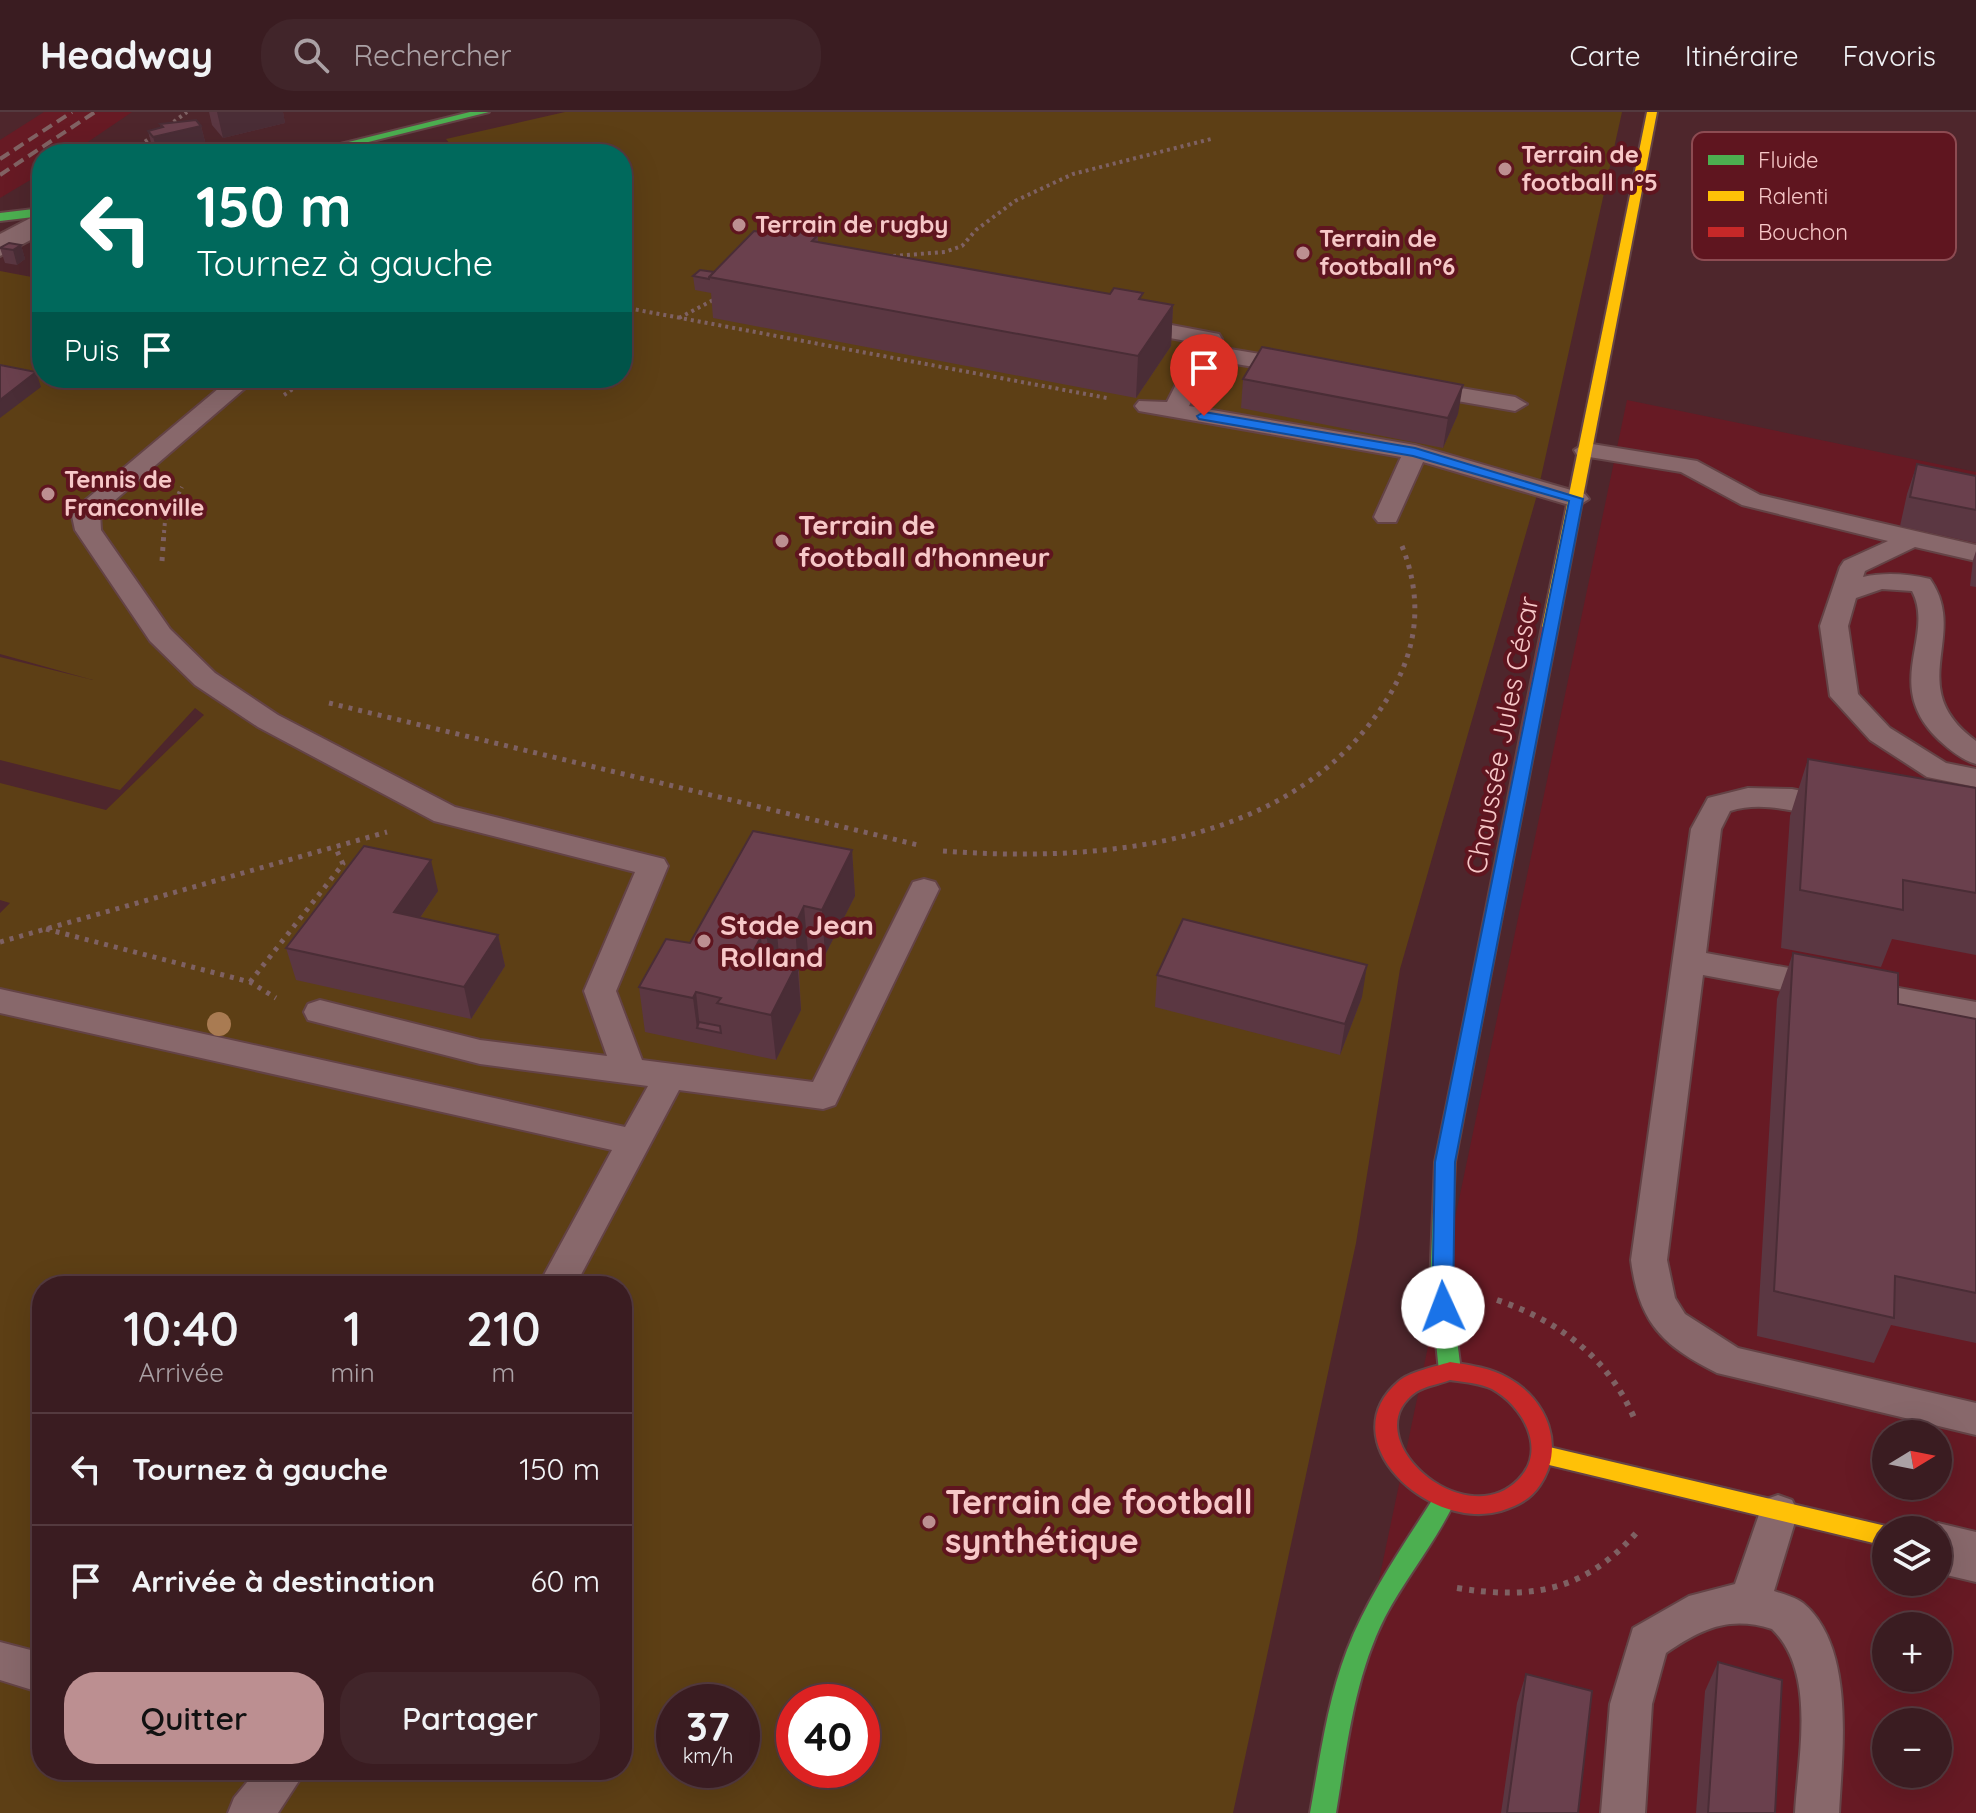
<!DOCTYPE html>
<html lang="fr">
<head>
<meta charset="utf-8">
<style>
	body { margin:0; font-family:Quicksand,sans-serif; background:#41252a; color:#f1f3f6; height:100vh; display:flex; flex-direction:column; font-size:30px; white-space:nowrap }
	* { box-sizing:border-box; margin:0 }
	p { font-size:26px; color:#aba1a5 }
	.icon { flex:none; width:44px; height:44px; fill:none; stroke:currentColor; stroke-width:2; stroke-linecap:round; stroke-linejoin:round }
	.map { position:relative; flex:1; overflow:hidden }
	.drawer { position:absolute; left:32px; top:1164px; width:600px; height:504px; display:flex; flex-direction:column; background:#3a1c21; border-radius:32px; box-shadow:0 8px 32px #0002,0 0 0 2px #543a3f }
	.drawer>* { flex:none }
	.banner { position:absolute; left:32px; top:32px; width:600px; height:244px; border-radius:32px; box-shadow:0 8px 32px #0002,0 0 0 2px #543a3f; background:#00695c; color:#fff; overflow:hidden }
	.needle { width:52px; rotate:80deg }
	.buttons { position:absolute; left:1872px; top:1308px; display:grid; gap:16px }
	.buttons a { display:grid; place-items:center; width:80px; height:80px; border-radius:50%; background:#3a1c21; box-shadow:0 8px 32px #0002,0 0 0 2px #543a3f; font-size:40px }
	.speed { position:absolute; left:656px; top:1572px; display:flex; gap:16px; font-size:40px; font-weight:700; text-align:center }
	.speed>* { display:grid; place-content:center; width:104px; height:104px; border-radius:50%; background:#3a1c21; box-shadow:0 8px 32px #0002,0 0 0 2px #543a3f; line-height:1 }
	.speed small { font-size:20px; font-weight:400 }
	.speed .limit { border:12px solid #d22; background:#fff; color:#111 }
	.pin { position:absolute; display:grid; place-items:center; width:68px; height:68px; color:#fff; margin:-82px -34px; border-radius:50% 50% 50% 0; rotate:-45deg; box-shadow:0 0 8px #0007 }
	.pin .icon { rotate:45deg }
	.me { position:absolute; width:88px; margin:-44px; rotate:358deg; stroke-linejoin:round; filter:drop-shadow(0 0 6px #0008) }
	.turn { display:flex; align-items:center; gap:28px; height:168px; padding:0 32px; font-size:36px }
	.turn .icon { width:104px; height:104px; stroke-width:2.5 }
	.turn b { display:block; font-size:56px; line-height:68px }
	.then { display:flex; align-items:center; height:76px; padding:0 32px; background:#0003; gap:16px; font-size:30px }
	.eta { display:flex; justify-content:space-evenly; align-items:center; height:136px; text-align:center }
	.eta b { font-size:48px; font-weight:600; line-height:56px }
	.cta { display:flex; gap:16px; margin-top:auto; padding:16px 32px }
	.cta a { flex:1; height:92px; border-radius:32px; background:#bc8f91; color:#111; font-size:32px; font-weight:600; line-height:92px; text-align:center }
	.cta a+a { background:#41252a; color:#f1f3f6 }
	ul { padding:0; list-style:none }
	li { display:flex; align-items:center; gap:24px; height:112px; padding:0 32px; border-top:2px solid #543a3f }
	li div { flex:1 }
	li b { display:block; font-size:30px }
	li em { font-style:normal }
	header { display:flex; align-items:center; gap:48px; box-sizing:border-box; height:112px; padding:0 40px; background:#3a1c21; border-bottom:2px solid #543a3f }
	header strong { font-size:38px }
	nav { display:flex; gap:44px; margin-inline-start:auto; font-size:28px }
	.search { width:560px; height:72px; background:#41252a; display:flex; align-items:center; gap:20px; box-sizing:border-box; padding:0 28px; border-radius:32px; color:#aba1a5; font-size:30px }
	.map>svg:first-child { display:block }
	.built { fill:#671a24; fill-rule:evenodd }
	.green { fill:#5d3f15; fill-rule:evenodd }
	.lines { fill:none; stroke-linecap:round; stroke-linejoin:round }
	.lane-casing { stroke:#644346; stroke-width:4 }
	.street-casing { stroke:#644346; stroke-width:4 }
	.fast-casing { stroke:#644346; stroke-width:4 }
	.slow-casing { stroke:#644346; stroke-width:4 }
	.jam-casing { stroke:#644346; stroke-width:4 }
	.path-far2 { stroke:#7e6163; stroke-width:4; stroke-dasharray:3 4; stroke-linecap:butt }
	.path-far1 { stroke:#7e6163; stroke-width:5; stroke-dasharray:4 6; stroke-linecap:butt }
	.path { stroke:#7e6163; stroke-width:6; stroke-dasharray:5 7; stroke-linecap:butt }
	.lane { fill:#88686b; fill-rule:evenodd }
	.street { fill:#88686b; fill-rule:evenodd }
	.fast { fill:#4caf50; fill-rule:evenodd }
	.slow { fill:#ffc107; fill-rule:evenodd }
	.jam { fill:#c62828; fill-rule:evenodd }
	.rail { stroke:#816263; stroke-width:4; stroke-dasharray:11 6; stroke-linecap:butt }
	.tree { fill:#a97b52 }
	.wall { fill:#5b3742 }
	.shaded-wall { fill:#4a2d36 }
	.building { fill:#6a404d; stroke:#4a2d36; stroke-width:2 }
	.route { fill:#1a73e8; stroke:#114b97; stroke-width:2 }
	.poi-dot { fill:#bc8f91; stroke:#5f151f; stroke-width:3 }
	.labels { text-anchor:middle; stroke-width:8; stroke-linejoin:round; paint-order:stroke }
	.far-poi-label { font-size:24px; font-weight:bold; fill:#f7c8c8; stroke:#5f151f; text-anchor:start }
	.poi-label { font-size:28px; font-weight:bold; fill:#f7c8c8; stroke:#5f151f; text-anchor:start }
	.street-label { font-size:28px; fill:#f7c8c8; stroke:#5f151f }
	.near-poi-label { font-size:34px; font-weight:bold; fill:#f7c8c8; stroke:#5f151f; text-anchor:start }
	.key { fill:#5f151f; stroke:#8d4b52; stroke-width:2 }
	.key-label { font-size:22px; fill:#f7c8c8 }
</style>
</head>
<body>
<header>
<strong>Headway</strong>
<div class="search"><svg class="icon" aria-label="search" viewBox="0 0 24 24"><circle cx="10" cy="10" r="6"/><path d="M15 15l6 6"/></svg>Rechercher</div>
<nav><a>Carte</a><a>Itinéraire</a><a>Favoris</a></nav>
</header>
<div class="map">
<svg width="1976" height="1701" viewBox="0 0 1976 1701">
	<rect width="100%" height="100%" fill="#4e262c"/>
	<g class="built">
		<polygon points="44,0 132,0 70,42 42,42 42,61 0,86 0,28"/>
		<path d="M1627 288 1976 360V1701H1330ZM1886 1322H1938V1374H1886ZM1886 1418H1938V1470H1886ZM1886 1514H1938V1566H1886ZM1886 1610H1938V1662H1886Z"/>
	</g>
	<path class="green" d="M565 0H1622L1537 383 1400 857 1356 1131 1233 1701H0V801L10 791 0 788V671L106 698 204 603 195 596 120 678 0 648V545L93 568 0 542V159L42 167V266H622V42H458L446 27ZM42 1174H622V1658H42ZM674 1590H742V1658H674ZM794 1590H862V1658H794Z"/>
	<g class="lines">
		<g class="lane-casing">
			<g id="lane">
				<polygon points="1129,205 1219,222 1222,227 1218,235 1295,248 1307,255 1295,262 1212,248 1189,294 1415,333 1585,382 1589,387 1576,395 1423,350 1396,410 1378,410 1374,405 1401,345 1139,299 1135,294 1139,289 1167,290 1197,231 1121,217 1118,212"/>
				<polygon points="231,266 257,266 100,401 101,418 170,517 215,561 278,603 455,695 664,747 668,754 616,879 642,948 813,970 913,770 924,767 935,770 939,777 835,993 823,997 679,978 575,1174 538,1174 612,1038 0,901 0,877 625,1015 648,974 480,952 308,908 304,900 308,892 320,888 480,928 607,944 584,879 635,760 434,709 258,615 195,573 150,529 75,418 72,404 82,391"/>
				<polygon points="1419,269 1515,285 1527,292 1515,299 1411,281 1407,276 1411,271"/>
				<path d="M1586 331 1697 349 1760 383 1976 433V449L1915 435 1865 459 1863 465C1886 460 1907 462 1930 467 1970 524 1902 575 1976 629V652C1962 648 1950 638 1939 628 1881 573 1936 524 1912 479L1882 477 1856 486 1848 514 1858 582 1890 616 1946 651 1976 657V675L1927 665 1870 628 1830 584 1820 514 1840 455 1844 449 1888 429 1742 393 1681 360 1577 343 1574 338Z"/>
				<path d="M1748 676 1792 677 1848 688 1852 695 1848 702C1814 711 1774 685 1730 699L1721 717 1706 841 1976 890V914L1703 863 1667 1148 1675 1186 1685 1202 1738 1236 1976 1291V1323L1717 1261C1662 1233 1639 1211 1631 1148L1691 717 1708 686Z"/>
				<path d="M1778 1383 1792 1388 1798 1400 1774 1479C1783 1482 1795 1485 1803 1491 1856 1535 1842 1641 1839 1701H1795C1798 1644 1817 1561 1772 1517 1729 1503 1701 1517 1666 1541L1652 1592 1645 1701H1601L1610 1592 1633 1516 1689 1484 1735 1472 1764 1388Z"/>
				<polygon points="0,1530 42,1541 42,1581 0,1568"/>
				<polygon points="257,1658 306,1658 278,1701 228,1701 234,1686"/>
			</g>
		</g>
		<g class="street-casing">
			<g id="street">
				<polygon points="42,100 42,122 0,144 0,122"/>
				<polygon points="1938,1411 1976,1420 1976,1470 1938,1461 1938,1418 1920,1418"/>
			</g>
		</g>
		<g class="fast-casing">
			<g id="fast">
				<polygon points="470,0 489,0 320,42 300,42"/>
				<polygon points="42,96 42,104 0,109 0,101"/>
				<polygon points="1471,911 1480,918 1455,1050 1450,1174 1461,1259 1458,1265 1450,1268 1442,1265 1439,1259 1430,1174 1435,1050 1462,918"/>
				<path d="M1444 1379 1452 1382 1455 1389C1436 1430 1406 1465 1385 1505 1354 1566 1347 1635 1336 1701H1310C1320 1646 1327 1590 1347 1538 1369 1481 1404 1433 1436 1382Z"/>
			</g>
		</g>
		<g class="slow-casing">
			<g id="slow">
				<polygon points="1647,0 1657,0 1558,515 1550,520 1542,515"/>
				<polygon points="1545,1334 1886,1414 1895,1418 1886,1418 1886,1434 1545,1352 1537,1350 1534,1343 1537,1336"/>
			</g>
		</g>
		<g class="jam-casing">
			<g id="jam">
				<polygon points="1550,510 1558,515 1480,918 1471,925 1462,918 1542,515"/>
				<path d="M1450 1250C1470 1253 1491 1256 1508 1266 1547 1287 1566 1335 1540 1373 1530 1388 1517 1394 1501 1399 1429 1420 1329 1328 1399 1269 1411 1259 1435 1255 1450 1250ZM1450 1268C1464 1270 1479 1271 1492 1277 1523 1294 1548 1338 1518 1368 1463 1423 1353 1324 1416 1280 1425 1274 1440 1272 1450 1268Z"/>
			</g>
		</g>
		<g class="path-far2">
			<polyline points="168,14 187,0"/>
			<polyline points="128,42 153,24"/>
			<polyline points="893,144 945,140 962,134 976,118 1015,89 1073,62 1211,27"/>
			<polyline points="622,195 1107,286"/>
			<polyline points="679,206 717,186"/>
			<polyline points="284,283 309,266"/>
			<polyline points="164,421 165,409 182,375"/>
		</g>
		<g class="path-far1">
			<polyline points="162,449 164,419"/>
			<polyline points="329,591 918,733"/>
			<path d="M943 739C1102 751 1298 734 1389 584 1418 536 1423 487 1402 434"/>
			<polyline points="46,817 250,870 276,886"/>
			<polyline points="0,830 387,720"/>
			<polyline points="250,870 343,752 336,737"/>
		</g>
		<g class="path">
			<path d="M1497 1188C1559 1209 1609 1246 1635 1308"/>
			<path d="M1457 1476C1532 1488 1585 1479 1637 1420"/>
		</g>
		<use href="#lane" class="lane"/>
		<use href="#street" class="street"/>
		<use href="#fast" class="fast"/>
		<use href="#slow" class="slow"/>
		<use href="#jam" class="jam"/>
		<g class="rail">
			<polyline points="0,47 72,0"/>
			<polyline points="0,63 95,0"/>
		</g>
	</g>
	<circle class="tree" cx="219" cy="912" r="12"/>
	<g class="wall">
		<polygon points="209,0 283,0 285,11 223,26 212,13"/>
		<polygon points="160,12 201,14 208,41 202,42 154,42 148,19 161,16"/>
		<polygon points="818,123 818,130 1173,193 1171,234 1136,286 713,206 711,181 695,178 693,164 714,160 785,124"/>
		<polygon points="21,133 25,147 17,153 5,151 0,136"/>
		<polygon points="1243,267 1458,302 1443,336 1241,296"/>
		<polygon points="1917,352 1976,364 1976,431 1900,414 1907,382"/>
		<polygon points="1976,439 1976,475 1970,474 1973,448"/>
		<polygon points="1808,647 1976,676 1976,843 1892,827 1881,855 1781,836 1790,704"/>
		<polygon points="852,738 855,784 825,843 808,840 799,858 801,898 776,948 645,920 639,875 690,831"/>
		<polygon points="438,779 420,806 498,823 505,854 471,907 296,868 286,836"/>
		<polygon points="1793,841 1898,892 1976,907 1976,1231 1891,1213 1874,1251 1757,1224 1777,887"/>
		<polygon points="1157,863 1362,885 1340,943 1155,895"/>
		<polygon points="1718,1550 1775,1701 1696,1701 1705,1579"/>
		<polygon points="1526,1562 1578,1701 1501,1701 1517,1591"/>
	</g>
	<g class="shaded-wall">
		<polygon points="217,0 283,0 285,11 223,26"/>
		<polygon points="201,14 208,41 202,42 158,42 153,25"/>
		<polygon points="21,133 25,147 17,153 13,138"/>
		<polygon points="1173,193 1171,234 1136,286 1138,244"/>
		<polygon points="36,260 41,275 0,306 0,288"/>
		<polygon points="1463,273 1458,302 1443,336 1448,306"/>
		<polygon points="852,738 855,784 825,843 822,798"/>
		<polygon points="431,748 438,779 402,832 394,800"/>
		<polygon points="804,794 808,840 798,860 801,898 776,948 771,903 781,878 797,842 795,813"/>
		<polygon points="776,809 780,855 771,872 767,826"/>
		<polygon points="498,823 505,854 471,907 464,875"/>
		<polygon points="761,825 765,870 751,843"/>
		<polygon points="1367,853 1362,885 1340,943 1345,912"/>
		<polygon points="696,880 700,916 697,916 693,886"/>
	</g>
	<g class="building">
		<polygon points="196,8 201,14 153,25 148,19 163,15 160,12"/>
		<polygon points="754,119 785,124 791,119 818,123 812,129 1110,182 1114,176 1143,181 1139,187 1173,193 1138,244 709,165"/>
		<polygon points="9,131 21,133 13,138 0,136"/>
		<polygon points="700,158 714,160 709,165 709,167 693,164"/>
		<polygon points="1262,235 1463,273 1448,306 1243,267"/>
		<polygon points="0,253 36,260 0,288"/>
		<polygon points="1917,352 1976,364 1976,398 1910,385"/>
		<polygon points="1808,647 1976,676 1976,781 1903,768 1903,798 1800,778"/>
		<polygon points="753,719 852,738 822,798 804,794 795,813 776,809 767,826 761,825 751,843 797,852 771,903 717,891 721,886 696,880 693,886 639,875 666,827 690,831"/>
		<polygon points="364,734 431,748 394,800 498,823 464,875 286,836"/>
		<polygon points="1183,807 1367,853 1345,912 1157,863"/>
		<polygon points="778,839 797,842 793,851 774,848"/>
		<polygon points="1793,841 1898,861 1898,892 1976,907 1976,1181 1895,1164 1894,1206 1774,1179"/>
		<polygon points="699,910 720,914 721,921 697,916"/>
		<polygon points="1718,1550 1782,1568 1775,1701 1708,1701"/>
		<polygon points="1526,1562 1592,1579 1578,1701 1507,1701"/>
	</g>
	<polygon class="route" points="1204,300 1415,336 1583,387 1455,1050 1453,1195 1443,1203 1432,1195 1435,1050 1569,389 1413,344 1199,307 1197,304"/>
	<g class="poi-dot">
		<circle cx="1505" cy="57" r="8"/>
		<circle cx="739" cy="113" r="8"/>
		<circle cx="1303" cy="141" r="8"/>
		<circle cx="48" cy="382" r="8"/>
		<circle cx="782" cy="429" r="8"/>
		<circle cx="704" cy="829" r="8"/>
		<circle cx="929" cy="1410" r="8"/>
	</g>
	<g class="labels">
		<g class="far-poi-label">
			<text x="1521" y="51">Terrain de<tspan x="1521" dy="28">football n°5</tspan></text>
			<text x="755" y="121">Terrain de rugby</text>
			<text x="1319" y="135">Terrain de<tspan x="1319" dy="28">football n°6</tspan></text>
			<text x="64" y="376">Tennis de<tspan x="64" dy="28">Franconville</tspan></text>
		</g>
		<g class="poi-label">
			<text x="798" y="423">Terrain de<tspan x="798" dy="32">football d'honneur</tspan></text>
			<text x="720" y="823">Stade Jean<tspan x="720" dy="32">Rolland</tspan></text>
		</g>
		<g class="street-label">
			<text transform="translate(1502 623) rotate(-79)" y="10">Chaussée Jules César</text>
		</g>
		<g class="near-poi-label">
			<text x="945" y="1402">Terrain de football<tspan x="945" dy="39">synthétique</tspan></text>
		</g>
	</g>
	<rect x="1692" y="20" width="264" height="128" rx="12" class="key"/>
	<rect x="1708" y="43" width="36" height="10" fill="#4caf50"/>
	<rect x="1708" y="79" width="36" height="10" fill="#ffc107"/>
	<rect x="1708" y="115" width="36" height="10" fill="#c62828"/>
	<g class="key-label">
		<text x="1758" y="56">Fluide</text>
		<text x="1758" y="92">Ralenti</text>
		<text x="1758" y="128">Bouchon</text>
	</g>
</svg>
<div class="buttons">
<a><svg class="needle" viewBox="-14 -14 28 28"><path d="M0-13l5 13h-10z" fill="#e53935"/><path d="M0 13l5-13h-10z" fill="#aba1a5"/></svg></a>
<a><svg class="icon" aria-label="layers" viewBox="0 0 24 24"><path d="M12 4l9 5-9 5-9-5zM3 14l9 5 9-5"/></svg></a>
<a>+</a>
<a>−</a>
</div>
<div class="speed"><div>37<small>km/h</small></div><div class="limit">40</div></div>
<div class="pin" style="left:1204px;top:304px;background:#d93025"><svg class="icon" aria-label="arrive" viewBox="0 0 24 24"><path d="M6 21V4h12l-3 4 3 4H6"/></svg></div>
<svg class="me" style="left:1443px;top:1195px" viewBox="-20 -20 40 40"><circle r="19" fill="#fff"/><path d="M0-13L10 11 0 6-10 11z" fill="#1a73e8"/></svg>
<div class="banner">
<div class="turn"><svg class="icon" aria-label="left" viewBox="0 0 24 24"><path d="M17 20v-9H6M10 6l-5 5 5 5"/></svg><div><b>150 m</b>Tournez à gauche</div></div>
<div class="then">Puis<svg class="icon" aria-label="arrive" viewBox="0 0 24 24"><path d="M6 21V4h12l-3 4 3 4H6"/></svg></div>
</div>
<section class="drawer">
<div class="eta">
<div><b>10:40</b><p>Arrivée</p></div>
<div><b>1</b><p>min</p></div>
<div><b>210</b><p>m</p></div>
</div>
<ul>
<li><svg class="icon" aria-label="left" viewBox="0 0 24 24"><path d="M17 20v-9H6M10 6l-5 5 5 5"/></svg><div><b>Tournez à gauche</b></div><em>150 m</em></li>
<li><svg class="icon" aria-label="arrive" viewBox="0 0 24 24"><path d="M6 21V4h12l-3 4 3 4H6"/></svg><div><b>Arrivée à destination</b></div><em>60 m</em></li>
</ul>
<div class="cta"><a>Quitter</a><a>Partager</a></div>
</section>
</div>
</body>
</html>
